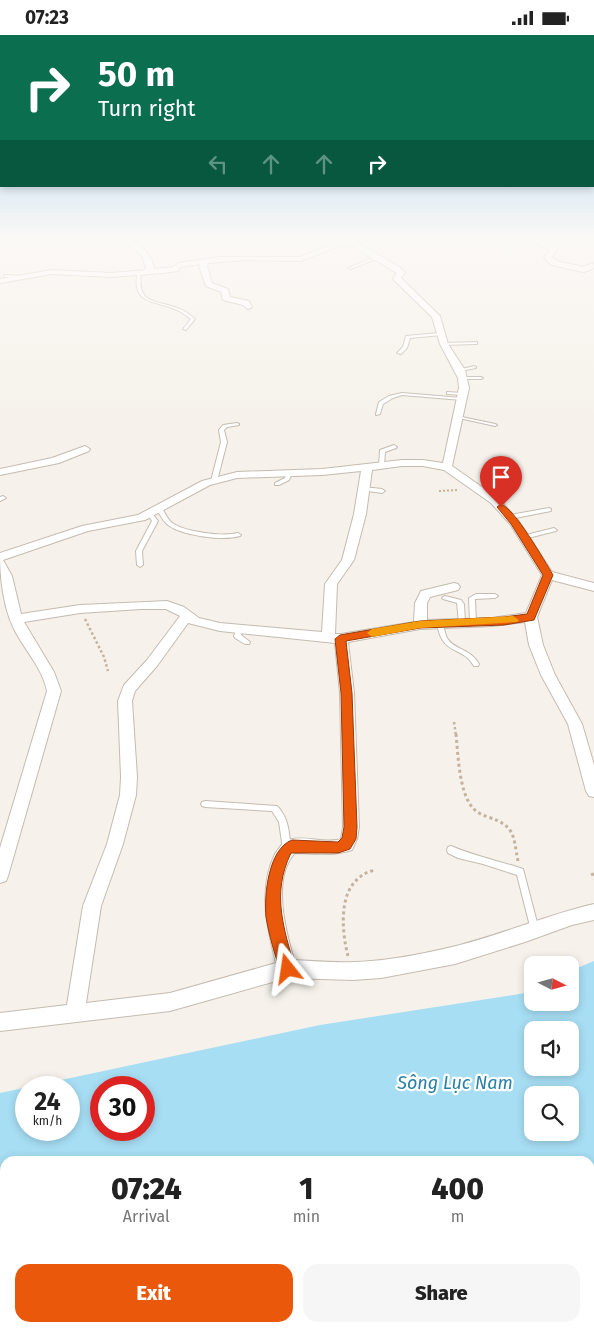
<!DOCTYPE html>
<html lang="en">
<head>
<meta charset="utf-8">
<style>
	body { margin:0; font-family:"Fira Sans",sans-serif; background:#f6f6f6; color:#222; height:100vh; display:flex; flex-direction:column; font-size:19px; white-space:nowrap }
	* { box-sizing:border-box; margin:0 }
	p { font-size:16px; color:#767676 }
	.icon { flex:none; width:28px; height:28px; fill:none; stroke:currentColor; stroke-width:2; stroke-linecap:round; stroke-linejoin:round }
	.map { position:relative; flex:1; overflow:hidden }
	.sheet { position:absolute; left:0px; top:1121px; width:595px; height:176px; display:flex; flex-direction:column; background:#fff; border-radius:15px 15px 0 0; box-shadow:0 2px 8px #0003 }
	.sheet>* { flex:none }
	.banner { position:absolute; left:0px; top:0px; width:595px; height:152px; box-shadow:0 2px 8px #0003; background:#0b6e4f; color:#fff; overflow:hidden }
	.needle { width:32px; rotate:96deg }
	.controls { position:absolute; left:524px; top:921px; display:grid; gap:10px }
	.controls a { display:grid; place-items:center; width:55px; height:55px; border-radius:10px; background:#fff; box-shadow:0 2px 8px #0003; font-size:25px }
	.speed { position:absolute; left:15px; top:1041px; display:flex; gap:10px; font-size:25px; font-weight:700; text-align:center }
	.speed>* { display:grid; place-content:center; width:65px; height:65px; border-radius:50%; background:#fff; box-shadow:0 2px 8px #0003; line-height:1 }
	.speed small { font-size:12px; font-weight:400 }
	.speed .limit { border:8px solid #d22; background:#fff; color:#111 }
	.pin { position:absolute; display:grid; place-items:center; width:42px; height:42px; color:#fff; margin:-51px -21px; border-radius:50% 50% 50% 0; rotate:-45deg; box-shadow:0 0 5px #0007 }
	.pin .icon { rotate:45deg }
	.me { position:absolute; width:55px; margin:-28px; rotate:345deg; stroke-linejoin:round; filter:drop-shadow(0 0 4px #0008) }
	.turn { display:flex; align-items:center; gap:18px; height:105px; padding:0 15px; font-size:22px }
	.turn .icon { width:65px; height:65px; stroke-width:2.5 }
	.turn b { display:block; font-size:35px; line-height:42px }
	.lanes { display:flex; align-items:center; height:48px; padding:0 15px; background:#0003; justify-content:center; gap:25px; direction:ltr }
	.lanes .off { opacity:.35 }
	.eta { display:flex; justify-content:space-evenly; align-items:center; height:85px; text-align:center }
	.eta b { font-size:30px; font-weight:800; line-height:35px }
	.button { display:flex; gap:10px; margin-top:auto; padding:10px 15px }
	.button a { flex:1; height:58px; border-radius:15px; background:#ea580c; color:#fff; font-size:20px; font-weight:800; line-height:58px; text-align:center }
	.button a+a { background:#f6f6f6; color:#222 }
	.status { display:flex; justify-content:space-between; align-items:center; height:35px; padding:0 25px; background:#fff; direction:ltr }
	.status svg { height:14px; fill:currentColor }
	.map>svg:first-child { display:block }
	.water { fill:#a7def4; fill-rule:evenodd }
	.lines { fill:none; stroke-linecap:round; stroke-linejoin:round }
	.service-casing { stroke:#c5bbb0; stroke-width:2 }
	.minor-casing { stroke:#c5bbb0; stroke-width:2 }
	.path-far2 { stroke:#c5b29e; stroke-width:2; stroke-dasharray:2 2; stroke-linecap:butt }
	.path-far1 { stroke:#c5b29e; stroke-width:2.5; stroke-dasharray:2.5 2.5; stroke-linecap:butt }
	.path { stroke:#c5b29e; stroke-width:3; stroke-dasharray:3 3; stroke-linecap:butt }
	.service { fill:#fff; fill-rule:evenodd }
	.minor { fill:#fff; fill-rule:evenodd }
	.route { fill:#ea580c; stroke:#983908 }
	.slow { fill:#f59e0b }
	.labels { text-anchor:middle; stroke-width:4.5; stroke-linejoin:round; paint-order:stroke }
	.near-water-label { font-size:18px; font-style:italic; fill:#277fa3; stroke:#fff }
</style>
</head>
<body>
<div class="status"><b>07:23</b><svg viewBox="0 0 49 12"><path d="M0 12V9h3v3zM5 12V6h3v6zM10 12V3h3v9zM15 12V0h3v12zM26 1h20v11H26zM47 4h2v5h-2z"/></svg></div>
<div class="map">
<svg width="594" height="1297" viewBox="0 0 594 1297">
	<rect width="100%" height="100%" fill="#f6f2eb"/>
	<path class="water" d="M594 926V1297H0V1058L320 990 532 957V968H570V936ZM532 995H570V1032H532ZM26 1052H69V1095H26ZM101 1052H144V1095H101ZM532 1060H570V1098H532ZM5 1126H590V1292H5Z"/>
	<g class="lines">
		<g class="service-casing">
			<g id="service">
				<polygon points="554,202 567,202 534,207 532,206"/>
				<polygon points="375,222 378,223 351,234 348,233"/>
				<path d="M138 236 141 237C137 270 154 264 177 273 184 275 189 279 194 283L195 284 186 295 183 294 191 284C186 281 182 277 177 275 155 265 130 270 138 236Z"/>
				<polygon points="5,240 22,241 24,242 22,243 4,242 4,240"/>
				<polygon points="440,298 442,298 442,300 410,303 407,313 401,319 397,318 403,312 406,301"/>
				<polygon points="477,307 477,309 475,309 444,310 442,309 444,308"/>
				<polygon points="474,331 476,332 476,333 460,336 458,335"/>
				<polygon points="461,342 481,342 483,343 481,344 461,344"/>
				<polygon points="447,357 463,358 465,359 463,360 449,359 447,359"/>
				<polygon points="402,358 462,363 464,364 462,365 402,360 393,363 383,369 380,379 376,380 376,379 379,367 389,361"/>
				<polygon points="457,381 495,389 497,390 495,391 459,383 457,382"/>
				<polygon points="237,388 239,389 239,390 227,392 224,395 227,407 217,446 214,448 212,447 211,446 221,407 219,395 223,390"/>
				<polygon points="394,410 397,412 396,413 385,417 384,430 381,432 379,431 380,415"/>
				<polygon points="289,436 292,438 289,445 279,450 275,450 275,448 285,443 286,438"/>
				<polygon points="363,452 382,454 385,456 382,458 361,455 360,454"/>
				<polygon points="3,461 6,463 0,466 0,462"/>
				<path d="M160 472 162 473C164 477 167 483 171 487 183 497 223 502 238 498L241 500 240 501C223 506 183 501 168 490 163 486 160 480 157 474Z"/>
				<polygon points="549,473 551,474 551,476 510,484 507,482 510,480"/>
				<polygon points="150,477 152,478 158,486 142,516 143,530 140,532 137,530 136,516 152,486 147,479"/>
				<polygon points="554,493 557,495 556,496 524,504 521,502 522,501"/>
				<polygon points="476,559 495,559 498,561 495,563 475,564 476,588 473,590 470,588 469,563"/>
				<polygon points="445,561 461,565 464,569 465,588 464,590 460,590 459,588 457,568 443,564 442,563 443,562"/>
				<path d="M438 587H442C444 592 445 599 447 603 454 615 470 613 479 629L478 631H474C462 610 443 622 437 589Z"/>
				<polygon points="237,592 241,592 242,594 241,600 250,607 249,609 245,609 235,603 234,601"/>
				<path d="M205 766 277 771C289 783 289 798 291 814L290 817 287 818 284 817 283 814 279 787 272 776 205 772 202 771 201 769 202 767Z"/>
				<path d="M451 811C474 821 499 826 523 834L539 895 538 898 535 899 532 898 531 895 517 840 483 829 458 823 448 818 447 815 448 812Z"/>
			</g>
		</g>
		<g class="minor-casing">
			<g id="minor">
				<path d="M120 202C135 202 153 219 154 234L173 232 179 228 219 222H300L342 205 338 202H347L401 233 405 238 401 243 440 281 448 309 465 335 469 353 452 431 499 464 518 485 552 537 594 548V556L552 545 537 582 543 610 555 640 582 689 594 730V762L589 761 586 756 568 689 541 640 529 610 525 587 492 591 420 594 348 607 354 658 359 792 357 804 352 815C334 821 314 819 295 818 271 843 286 897 294 925 314 926 334 928 355 927 388 926 423 919 456 911 503 899 547 880 594 869V885L572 890 525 907 455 929 381 943 353 945 287 943 170 976 0 996V978L67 970 83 871 107 809 120 760 121 742 118 666 124 650 147 625 180 581 166 574H141L80 578 24 587 54 637 61 656 8 841 6 846 0 848V813L47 656C42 632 25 616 14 594 3 572 0 542 0 518L82 491 138 480 202 446 237 437 322 434 402 425H423L443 428 459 353 458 343 440 309 432 282 394 245 393 243 397 238 395 237 347 208 301 226 245 225 208 228 207 231 212 248 228 254 230 262 249 266 252 272 248 274 243 270 223 265 221 257 206 251 199 231 200 229 181 232 178 236 163 238 111 242 52 239 0 248V244L52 235 111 238 146 235 143 222ZM402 431H423L444 435 491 468 510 489 542 540 526 578 492 583 427 585V568L430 562 458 555 460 552 458 549 454 548 421 556 415 568 414 587 341 599H335L337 549 354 525 366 479 372 435ZM361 436 354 479 342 525 325 549 322 597 220 588 199 583 184 572 167 566 80 570 21 579 12 541 3 525 88 496 145 485 210 450 237 443 322 440ZM188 588 220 596 335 608 340 658 343 792 341 804C327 809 307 801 292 804 284 805 279 813 275 819 258 854 267 893 276 928L170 958 86 968 101 871 123 809 136 760 137 742 132 666 135 656 157 631Z"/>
				<polygon points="524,202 534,202 557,212 558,214 552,222 557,226 583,232 593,228 594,233 584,237 551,230 544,222 550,215"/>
				<polygon points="85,411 90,414 89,416 59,428 0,440 0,434 52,423"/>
			</g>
		</g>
		<polyline class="path-far2" points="439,456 459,455"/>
		<g class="path-far1">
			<polyline points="85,584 104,622 108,636"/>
			<polyline points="454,687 456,701"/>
		</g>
		<g class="path">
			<path d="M456 699C458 719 459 756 472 772 476 777 482 780 488 782 516 791 513 801 518 826"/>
			<polyline points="592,838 594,844"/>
			<path d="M348 921C342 898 338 858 360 842 364 838 369 837 374 835"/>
		</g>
		<use href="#service" class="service"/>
		<use href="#minor" class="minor"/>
	</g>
	<linearGradient id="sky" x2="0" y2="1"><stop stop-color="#8ec5ed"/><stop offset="0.53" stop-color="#fbf9f6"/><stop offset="1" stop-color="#fbf9f6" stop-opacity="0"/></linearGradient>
	<rect width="594" height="384" fill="url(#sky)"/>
	<path class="route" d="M501 469C515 474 544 525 553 540L534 585 504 590 420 593 346 606 352 658 357 792 356 804 350 814 338 818H291C271 859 284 893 295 934L293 939 288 941 282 939C275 922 269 900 266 882 264 861 268 814 292 805L338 807 342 803 344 792 341 658 335 604 340 600 420 586 504 582 527 579 543 540 511 489 497 472Z"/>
	<polygon class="slow" points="513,581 519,585 517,587 420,593 372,602 367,598 372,594 420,586"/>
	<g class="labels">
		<g class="near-water-label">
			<text x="455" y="1054">Sông Lục Nam</text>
		</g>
	</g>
</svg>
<div class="controls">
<a><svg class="needle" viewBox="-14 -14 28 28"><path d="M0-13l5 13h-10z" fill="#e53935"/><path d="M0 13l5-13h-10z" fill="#767676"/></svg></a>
<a><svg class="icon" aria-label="sound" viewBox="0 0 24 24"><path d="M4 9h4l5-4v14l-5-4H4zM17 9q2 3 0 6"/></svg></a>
<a><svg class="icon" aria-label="search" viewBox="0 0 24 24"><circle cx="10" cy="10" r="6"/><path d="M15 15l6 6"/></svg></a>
</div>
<div class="speed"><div>24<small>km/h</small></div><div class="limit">30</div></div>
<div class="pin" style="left:501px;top:472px;background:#d93025"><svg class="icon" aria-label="arrive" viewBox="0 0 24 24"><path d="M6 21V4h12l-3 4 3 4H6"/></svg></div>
<svg class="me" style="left:288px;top:934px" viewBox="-20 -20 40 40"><path d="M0-17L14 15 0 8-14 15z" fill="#ea580c" stroke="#fff" stroke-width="4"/></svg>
<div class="banner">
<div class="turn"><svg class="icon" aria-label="right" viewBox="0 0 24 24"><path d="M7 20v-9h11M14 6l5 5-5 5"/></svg><div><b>50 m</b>Turn right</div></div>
<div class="lanes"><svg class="icon off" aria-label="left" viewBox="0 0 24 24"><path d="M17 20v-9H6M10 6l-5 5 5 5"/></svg><svg class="icon off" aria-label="ahead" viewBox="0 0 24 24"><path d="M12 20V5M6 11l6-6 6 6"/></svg><svg class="icon off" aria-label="ahead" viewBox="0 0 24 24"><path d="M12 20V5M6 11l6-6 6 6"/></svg><svg class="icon" aria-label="right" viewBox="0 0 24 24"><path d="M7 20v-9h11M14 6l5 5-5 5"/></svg></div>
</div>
<section class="sheet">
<div class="eta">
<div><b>07:24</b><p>Arrival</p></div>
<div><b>1</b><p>min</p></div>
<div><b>400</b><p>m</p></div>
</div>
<div class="button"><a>Exit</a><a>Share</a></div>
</section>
</div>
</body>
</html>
